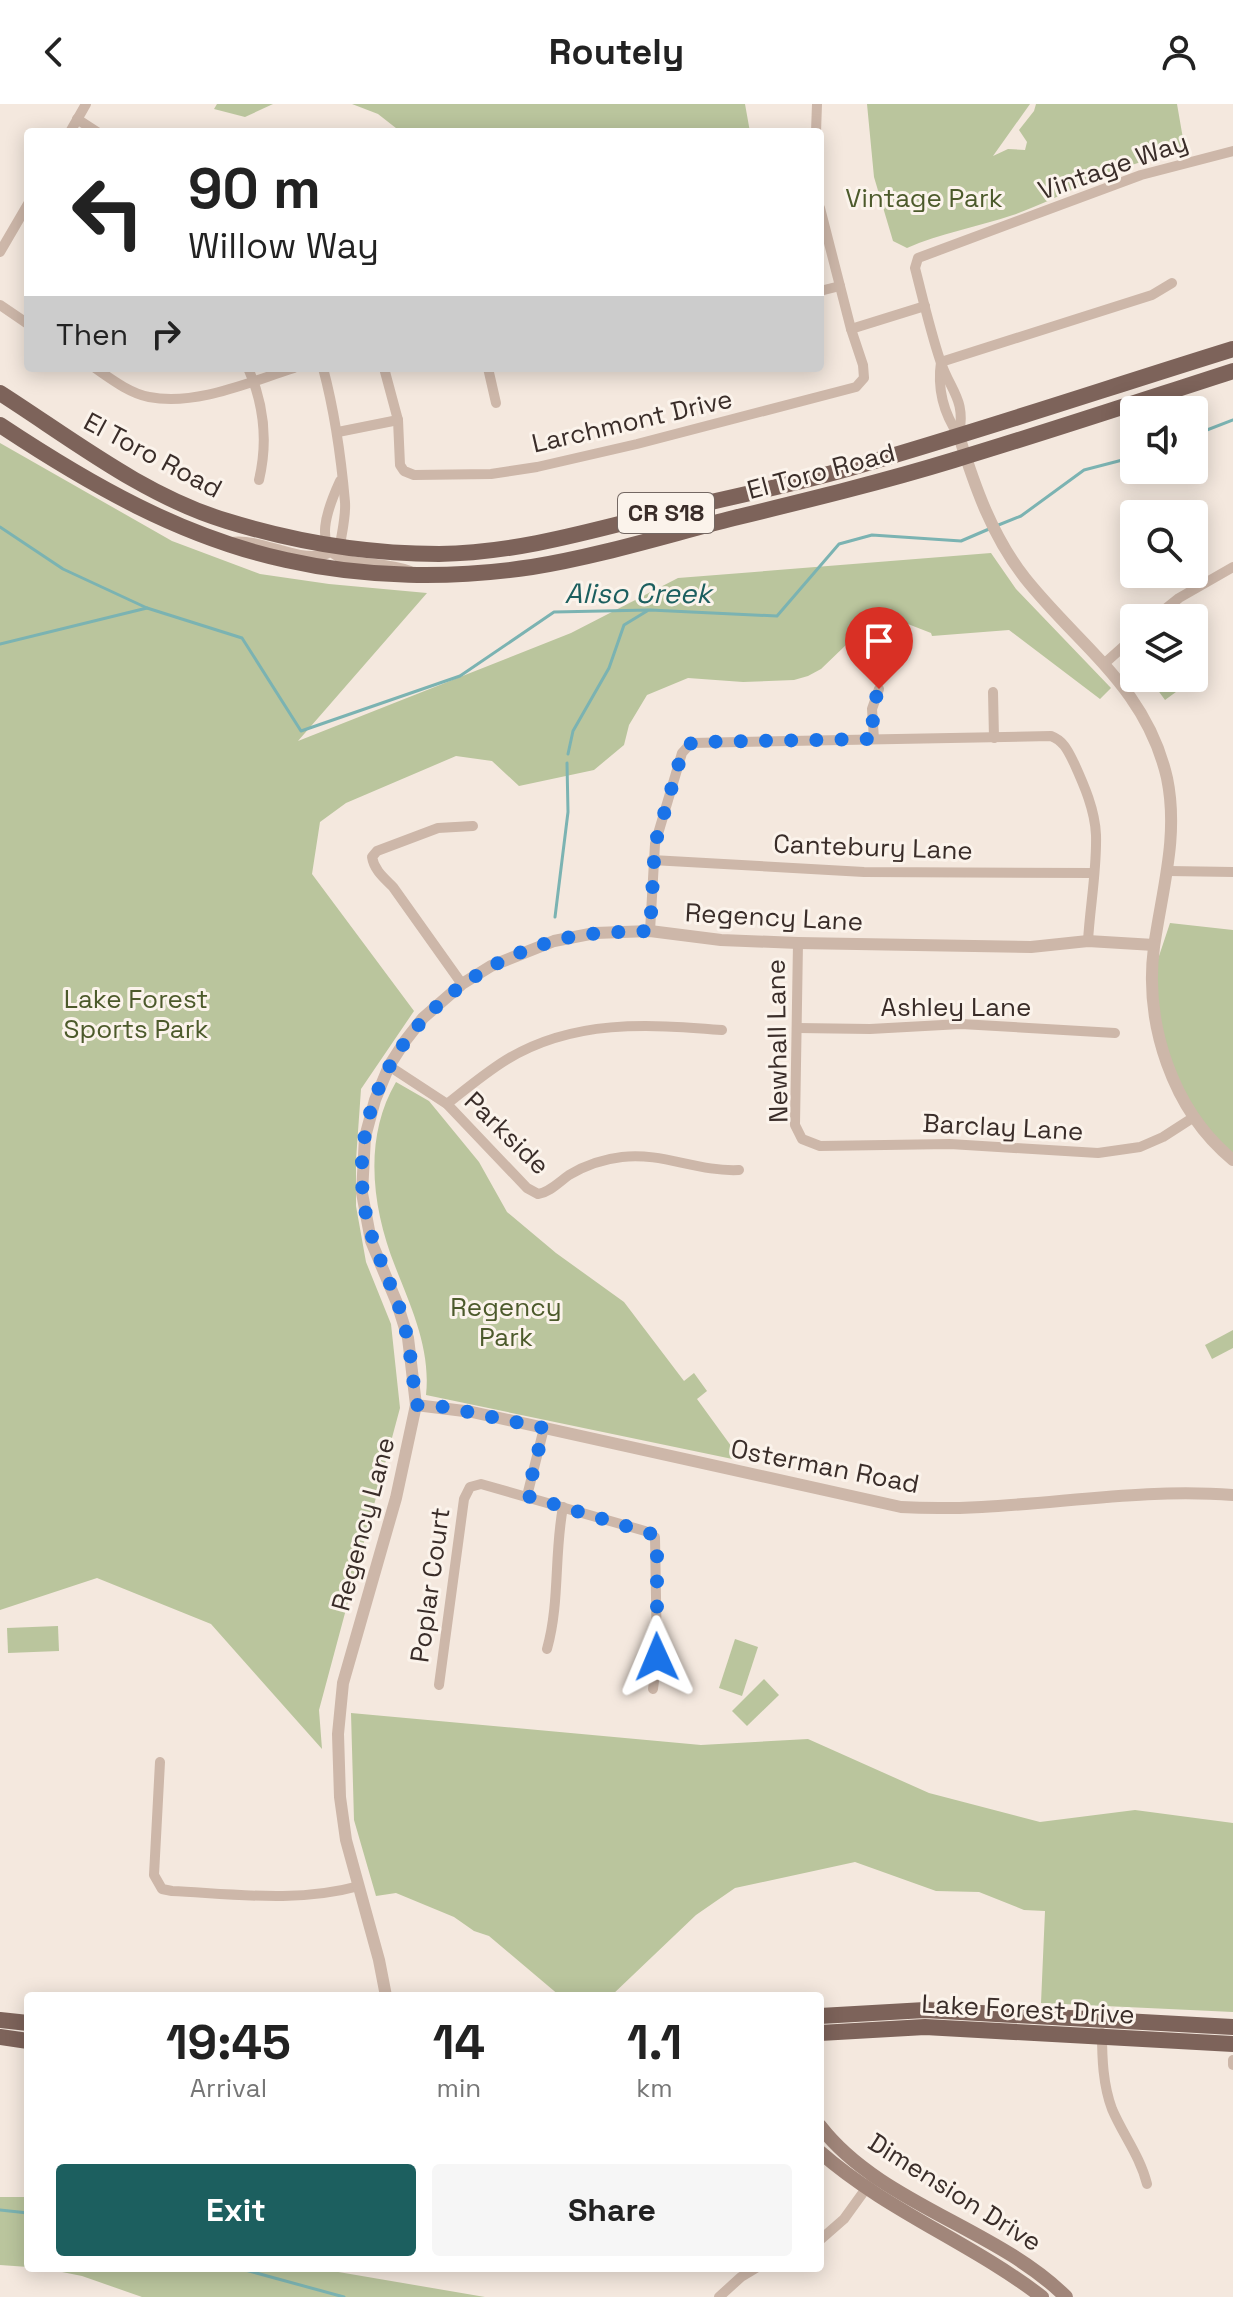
<!DOCTYPE html>
<html lang="en">
<head>
<meta charset="utf-8">
<style>
	body { margin:0; font-family:"Space Grotesk",sans-serif; background:#f6f6f6; color:#222; height:100vh; display:flex; flex-direction:column; font-size:30px; white-space:nowrap }
	* { box-sizing:border-box; margin:0 }
	p { font-size:26px; color:#767676 }
	.icon { flex:none; width:44px; height:44px; fill:none; stroke:currentColor; stroke-width:2; stroke-linecap:round; stroke-linejoin:round }
	.map { position:relative; flex:1; overflow:hidden }
	.panel { position:absolute; left:24px; top:1888px; width:800px; height:280px; display:flex; flex-direction:column; background:#fff; border-radius:8px; box-shadow:0 4px 20px #0003 }
	.panel>* { flex:none }
	.top-card { position:absolute; left:24px; top:24px; width:800px; height:244px; border-radius:8px; box-shadow:0 4px 20px #0003; background:#fff; color:#222; overflow:hidden }
	.fabs { position:absolute; left:1120px; top:292px; display:grid; gap:16px }
	.fabs a { display:grid; place-items:center; width:88px; height:88px; border-radius:8px; background:#fff; box-shadow:0 4px 20px #0003; font-size:40px }
	.pin { position:absolute; display:grid; place-items:center; width:68px; height:68px; color:#fff; margin:-82px -34px; border-radius:50% 50% 50% 0; rotate:-45deg; box-shadow:0 0 8px #0007 }
	.pin .icon { rotate:45deg }
	.me { position:absolute; width:88px; margin:-44px; rotate:359deg; stroke-linejoin:round; filter:drop-shadow(0 0 6px #0008) }
	.turn { display:flex; align-items:center; gap:28px; height:168px; padding:0 32px; font-size:36px }
	.turn .icon { width:104px; height:104px; stroke-width:2.5 }
	.turn b { display:block; font-size:56px; line-height:68px }
	.then { display:flex; align-items:center; height:76px; padding:0 32px; background:#0003; gap:16px; font-size:30px }
	.eta { display:flex; justify-content:space-evenly; align-items:center; height:136px; text-align:center }
	.eta b { font-size:48px; font-weight:700; line-height:56px }
	.button { display:flex; gap:16px; margin-top:auto; padding:16px 32px }
	.button a { flex:1; height:92px; border-radius:8px; background:#1c5f5f; color:#fff; font-size:32px; font-weight:700; line-height:92px; text-align:center }
	.button a+a { background:#f6f6f6; color:#222 }
	header { display:flex; justify-content:space-between; align-items:center; height:104px; padding:0 32px; background:#fff; font-size:36px; font-weight:700 }
	.map>svg:first-child { display:block }
	.green { fill:#bac59d }
	.lines { fill:none; stroke-linecap:round; stroke-linejoin:round }
	.stream { stroke:#7bb3b2; stroke-width:3 }
	.minor { stroke:#cdb7a9; stroke-width:10 }
	.tertiary { stroke:#cdb7a9; stroke-width:12 }
	.secondary { stroke:#a1867a; stroke-width:14 }
	.primary { stroke:#7d635a; stroke-width:16 }
	.route { stroke:#1a73e8; stroke-width:14; stroke-dasharray:0 25.2 }
	.labels { text-anchor:middle; stroke-width:6; stroke-linejoin:round; paint-order:stroke }
	.shield { fill:#fbf3eb; stroke:#746863; stroke-width:2 }
	.shield-label { font-size:24px; font-weight:bold; fill:#3a2d29 }
	.street-label { font-size:26px; fill:#3a2d29; stroke:#fbf3eb }
	.park-label { font-size:26px; fill:#4c5a2b; stroke:#fbf3eb }
	.water-label { font-size:28px; font-style:italic; fill:#1c5f5f; stroke:#fbf3eb }
</style>
</head>
<body>
<header><svg class="icon" aria-label="back" viewBox="0 0 24 24"><path d="M15 5l-7 7 7 7"/></svg>Routely<svg class="icon" aria-label="person" viewBox="0 0 24 24"><circle cx="12" cy="8" r="4"/><path d="M4 21q1-7 8-7t8 7"/></svg></header>
<div class="map">
<svg width="1233" height="2193" viewBox="0 0 1233 2193">
	<rect width="100%" height="100%" fill="#f4e8de"/>
	<g class="green">
		<polygon points="217,0 273,0 245,13 214,5"/>
		<polygon points="352,0 745,0 750,28 401,28 378,10"/>
		<path d="M867 0H1030L993 52 1008 45 1025 46 1027 38 1019 26 1034 7 1036 0H1177L1186 52C1140 46 1059 96 1013 111 978 123 940 129 907 144L893 137 874 73Z"/>
		<polygon points="0,339 172,437 260,470 329,480 427,489 298,637 571,529 678,474 991,449 1016,485 1111,584 1100,595 1009,526 932,532 931,529 895,515 873,515 821,565 808,572 794,576 743,578 688,574 647,591 629,621 624,641 594,666 519,682 492,657 456,652 346,699 320,718 312,770 414,907 361,985 356,1056 356,1102 366,1158 391,1220 400,1304 319,1606 322,1645 211,1520 97,1474 0,1506"/>
		<polygon points="1194,549 1206,566 1165,596 1149,574 1194,574"/>
		<polygon points="1170,819 1233,826 1233,1050 1205,1026 1165,953 1151,876"/>
		<path d="M396 978 429 997 479 1058 507 1108 556 1149 624 1198 684 1277 694 1269 707 1287 697 1295 742 1357 426 1291C431 1245 411 1203 395 1162 372 1104 363 1034 396 978Z"/>
		<polygon points="1233,1226 1233,1244 1212,1255 1205,1241"/>
		<polygon points="58,1522 59,1547 8,1549 7,1524"/>
		<polygon points="735,1535 758,1543 742,1592 719,1584"/>
		<polygon points="764,1575 779,1591 747,1622 732,1607"/>
		<polygon points="351,1609 701,1641 808,1635 929,1689 1040,1718 1135,1706 1233,1719 1233,1908 1041,1899 1045,1807 1024,1806 979,1788 936,1787 855,1758 735,1784 696,1811 611,1892 560,1892 489,1832 474,1827 454,1813 396,1789 376,1792 354,1716"/>
		<polygon points="0,2093 28,2093 28,2163 0,2161"/>
		<polygon points="42,2164 315,2164 485,2193 142,2193 82,2172"/>
	</g>
	<g class="lines">
		<g class="stream">
			<polyline points="1194,331 1233,316"/>
			<polyline points="996,422 1021,412 1084,366 1134,353"/>
			<polyline points="0,423 63,465 147,504 242,534 301,627 460,572 554,508 650,506 777,512 839,440 872,431 961,437 989,425"/>
			<polyline points="0,540 147,504"/>
			<polyline points="568,650 573,627 609,564 624,521 647,507"/>
			<polyline points="555,813 568,708 567,659"/>
			<polyline points="0,2106 28,2109"/>
			<polyline points="238,2164 344,2193"/>
		</g>
		<g class="minor">
			<polyline points="77,15 97,28"/>
			<polyline points="70,28 86,0"/>
			<polyline points="816,28 817,0"/>
			<polyline points="0,148 28,100"/>
			<polyline points="820,187 840,182"/>
			<polyline points="0,201 28,220"/>
			<polyline points="851,225 925,202"/>
			<polyline points="941,258 1152,191 1172,179"/>
			<path d="M941 258C937 285 944 310 959 332"/>
			<path d="M95 264C111 275 129 289 149 293 197 302 249 278 294 264"/>
			<path d="M248 264C264 300 268 338 259 376"/>
			<polyline points="384,264 398,316 400,361 404,367 414,371 491,370 537,363 637,340 856,283 864,274 863,261 851,225 820,104"/>
			<polyline points="488,264 496,299"/>
			<polyline points="338,328 398,316"/>
			<path d="M959 332C966 294 951 289 940 256 930 226 923 195 915 164L918 154 1141 71 1233 47"/>
			<path d="M340 377C329 401 309 448 348 456 369 461 390 459 410 467"/>
			<path d="M231 438C262 434 294 457 323 451 329 450 335 444 340 441 342 428 346 412 345 398 341 352 335 309 323 264"/>
			<polyline points="1154,514 1179,494 1233,463"/>
			<polyline points="1105,559 1134,533"/>
			<polyline points="993,588 994,634"/>
			<polyline points="874,635 872,605 879,585"/>
			<polyline points="652,756 864,768 1093,769"/>
			<polyline points="1168,767 1233,768"/>
			<path d="M650 827 655 740 682 649 691 639 1051 632C1064 637 1068 647 1074 659 1084 681 1095 706 1096 731 1097 766 1090 802 1088 837"/>
			<polyline points="798,839 795,1021 802,1035 820,1042 950,1040 1098,1049 1140,1043 1163,1033 1194,1013"/>
			<path d="M462 880 393 783C384 774 374 766 372 753L377 747 438 724 473 722"/>
			<polyline points="798,924 870,925 961,920 1115,929"/>
			<path d="M389 962 447 1000 527 1084 538 1090C550 1088 559 1078 569 1071 584 1062 604 1055 622 1053 662 1048 698 1068 739 1066"/>
			<path d="M447 1000C466 985 485 969 506 956 573 915 647 920 722 926"/>
			<polyline points="527,1392 544,1324"/>
			<path d="M547 1545C560 1499 554 1450 563 1403"/>
			<polyline points="439,1581 464,1395 470,1383 481,1380 645,1427 655,1433 657,1553 653,1585"/>
			<path d="M160 1658 154 1771 162 1785 172 1787C233 1790 298 1799 359 1782"/>
			<path d="M1102 1929C1102 1954 1103 1981 1112 2005 1123 2031 1140 2052 1147 2080"/>
			<polyline points="1233,1956 1233,1961"/>
			<polyline points="820,2136 844,2115 870,2079"/>
			<polyline points="719,2193 741,2173 756,2164"/>
		</g>
		<g class="tertiary">
			<path d="M959 332C975 383 992 432 1025 474 1080 543 1146 583 1167 674 1179 732 1162 786 1154 843 1144 919 1172 1006 1233 1056"/>
			<path d="M416 1301 472 1308 901 1403C1012 1410 1122 1382 1233 1391"/>
			<polyline points="386,1892 379,1856 346,1736 340,1693 338,1630 343,1579 396,1394 416,1301 408,1234 397,1199 371,1137 362,1089 365,1033 375,996 389,962 405,937 423,914 462,880 491,862 554,837 595,829 650,827 721,836 798,839 1031,843 1088,837 1154,841"/>
		</g>
		<g class="secondary">
			<path d="M820 2022C880 2100 997 2124 1066 2193"/>
			<path d="M820 2048C887 2107 972 2139 1042 2193"/>
		</g>
		<g class="primary">
			<path d="M0 289C72 335 144 392 227 417 295 438 367 450 439 450 520 449 597 425 675 406 733 393 790 381 847 365 977 328 1104 285 1233 245"/>
			<path d="M0 321C89 380 181 433 286 456 365 474 452 475 532 463 600 452 667 431 734 414 808 396 882 378 954 356 1047 328 1140 297 1233 267"/>
			<polyline points="820,1912 925,1906 1233,1923"/>
			<polyline points="0,1916 28,1919"/>
			<polyline points="820,1929 925,1923 1233,1940"/>
			<polyline points="0,1933 28,1937"/>
		</g>
	</g>
	<g class="lines">
		<path class="route" d="M657 1553V1441L652 1430 527 1392 544 1324 445 1303 416 1301C412 1267 410 1233 398 1200 384 1163 367 1131 363 1091 350 969 441 868 554 837 585 828 617 828 650 827L655 740 682 649 688 641 694 638 874 635 872 605 879 585"/>
	</g>
	<g class="labels">
		<rect class="shield" x="618" y="389" width="96" height="40" rx="6"/>
		<g class="shield-label">
			<text x="666" y="417">CR S18</text>
		</g>
		<g class="street-label">
			<text transform="translate(1113 62) rotate(-19)" y="9">Vintage Way</text>
			<text transform="translate(632 317) rotate(-13)" y="9">Larchmont Drive</text>
			<text transform="translate(153 351) rotate(28)" y="9">El Toro Road</text>
			<text transform="translate(821 367) rotate(-15)" y="9">El Toro Road</text>
			<text transform="translate(873 743) rotate(2)" y="9">Cantebury Lane</text>
			<text transform="translate(774 813) rotate(3)" y="9">Regency Lane</text>
			<text x="956" y="912">Ashley Lane</text>
			<text transform="translate(777 937) rotate(-91)" y="9">Newhall Lane</text>
			<text transform="translate(1003 1023) rotate(3)" y="9">Barclay Lane</text>
			<text transform="translate(507 1029) rotate(44)" y="9">Parkside</text>
			<text transform="translate(825 1362) rotate(11)" y="9">Osterman Road</text>
			<text transform="translate(363 1420) rotate(-75)" y="9">Regency Lane</text>
			<text transform="translate(430 1481) rotate(-82)" y="9">Poplar Court</text>
			<text transform="translate(1028 1905) rotate(3)" y="9">Lake Forest Drive</text>
			<text transform="translate(955 2088) rotate(32)" y="9">Dimension Drive</text>
		</g>
		<g class="park-label">
			<text x="924" y="103">Vintage Park</text>
			<text x="136" y="904">Lake Forest<tspan x="136" dy="30">Sports Park</tspan></text>
			<text x="506" y="1212">Regency<tspan x="506" dy="30">Park</tspan></text>
		</g>
		<g class="water-label">
			<text x="638" y="499">Aliso Creek</text>
		</g>
	</g>
</svg>
<div class="fabs">
<a><svg class="icon" aria-label="sound" viewBox="0 0 24 24"><path d="M4 9h4l5-4v14l-5-4H4zM17 9q2 3 0 6"/></svg></a>
<a><svg class="icon" aria-label="search" viewBox="0 0 24 24"><circle cx="10" cy="10" r="6"/><path d="M15 15l6 6"/></svg></a>
<a><svg class="icon" aria-label="layers" viewBox="0 0 24 24"><path d="M12 4l9 5-9 5-9-5zM3 14l9 5 9-5"/></svg></a>
</div>
<div class="pin" style="left:879px;top:585px;background:#d93025"><svg class="icon" aria-label="arrive" viewBox="0 0 24 24"><path d="M6 21V4h12l-3 4 3 4H6"/></svg></div>
<svg class="me" style="left:657px;top:1553px" viewBox="-20 -20 40 40"><path d="M0-17L14 15 0 8-14 15z" fill="#1a73e8" stroke="#fff" stroke-width="4"/></svg>
<div class="top-card">
<div class="turn"><svg class="icon" aria-label="left" viewBox="0 0 24 24"><path d="M17 20v-9H6M10 6l-5 5 5 5"/></svg><div><b>90 m</b>Willow Way</div></div>
<div class="then">Then<svg class="icon" aria-label="right" viewBox="0 0 24 24"><path d="M7 20v-9h11M14 6l5 5-5 5"/></svg></div>
</div>
<section class="panel">
<div class="eta">
<div><b>19:45</b><p>Arrival</p></div>
<div><b>14</b><p>min</p></div>
<div><b>1.1</b><p>km</p></div>
</div>
<div class="button"><a>Exit</a><a>Share</a></div>
</section>
</div>
</body>
</html>
